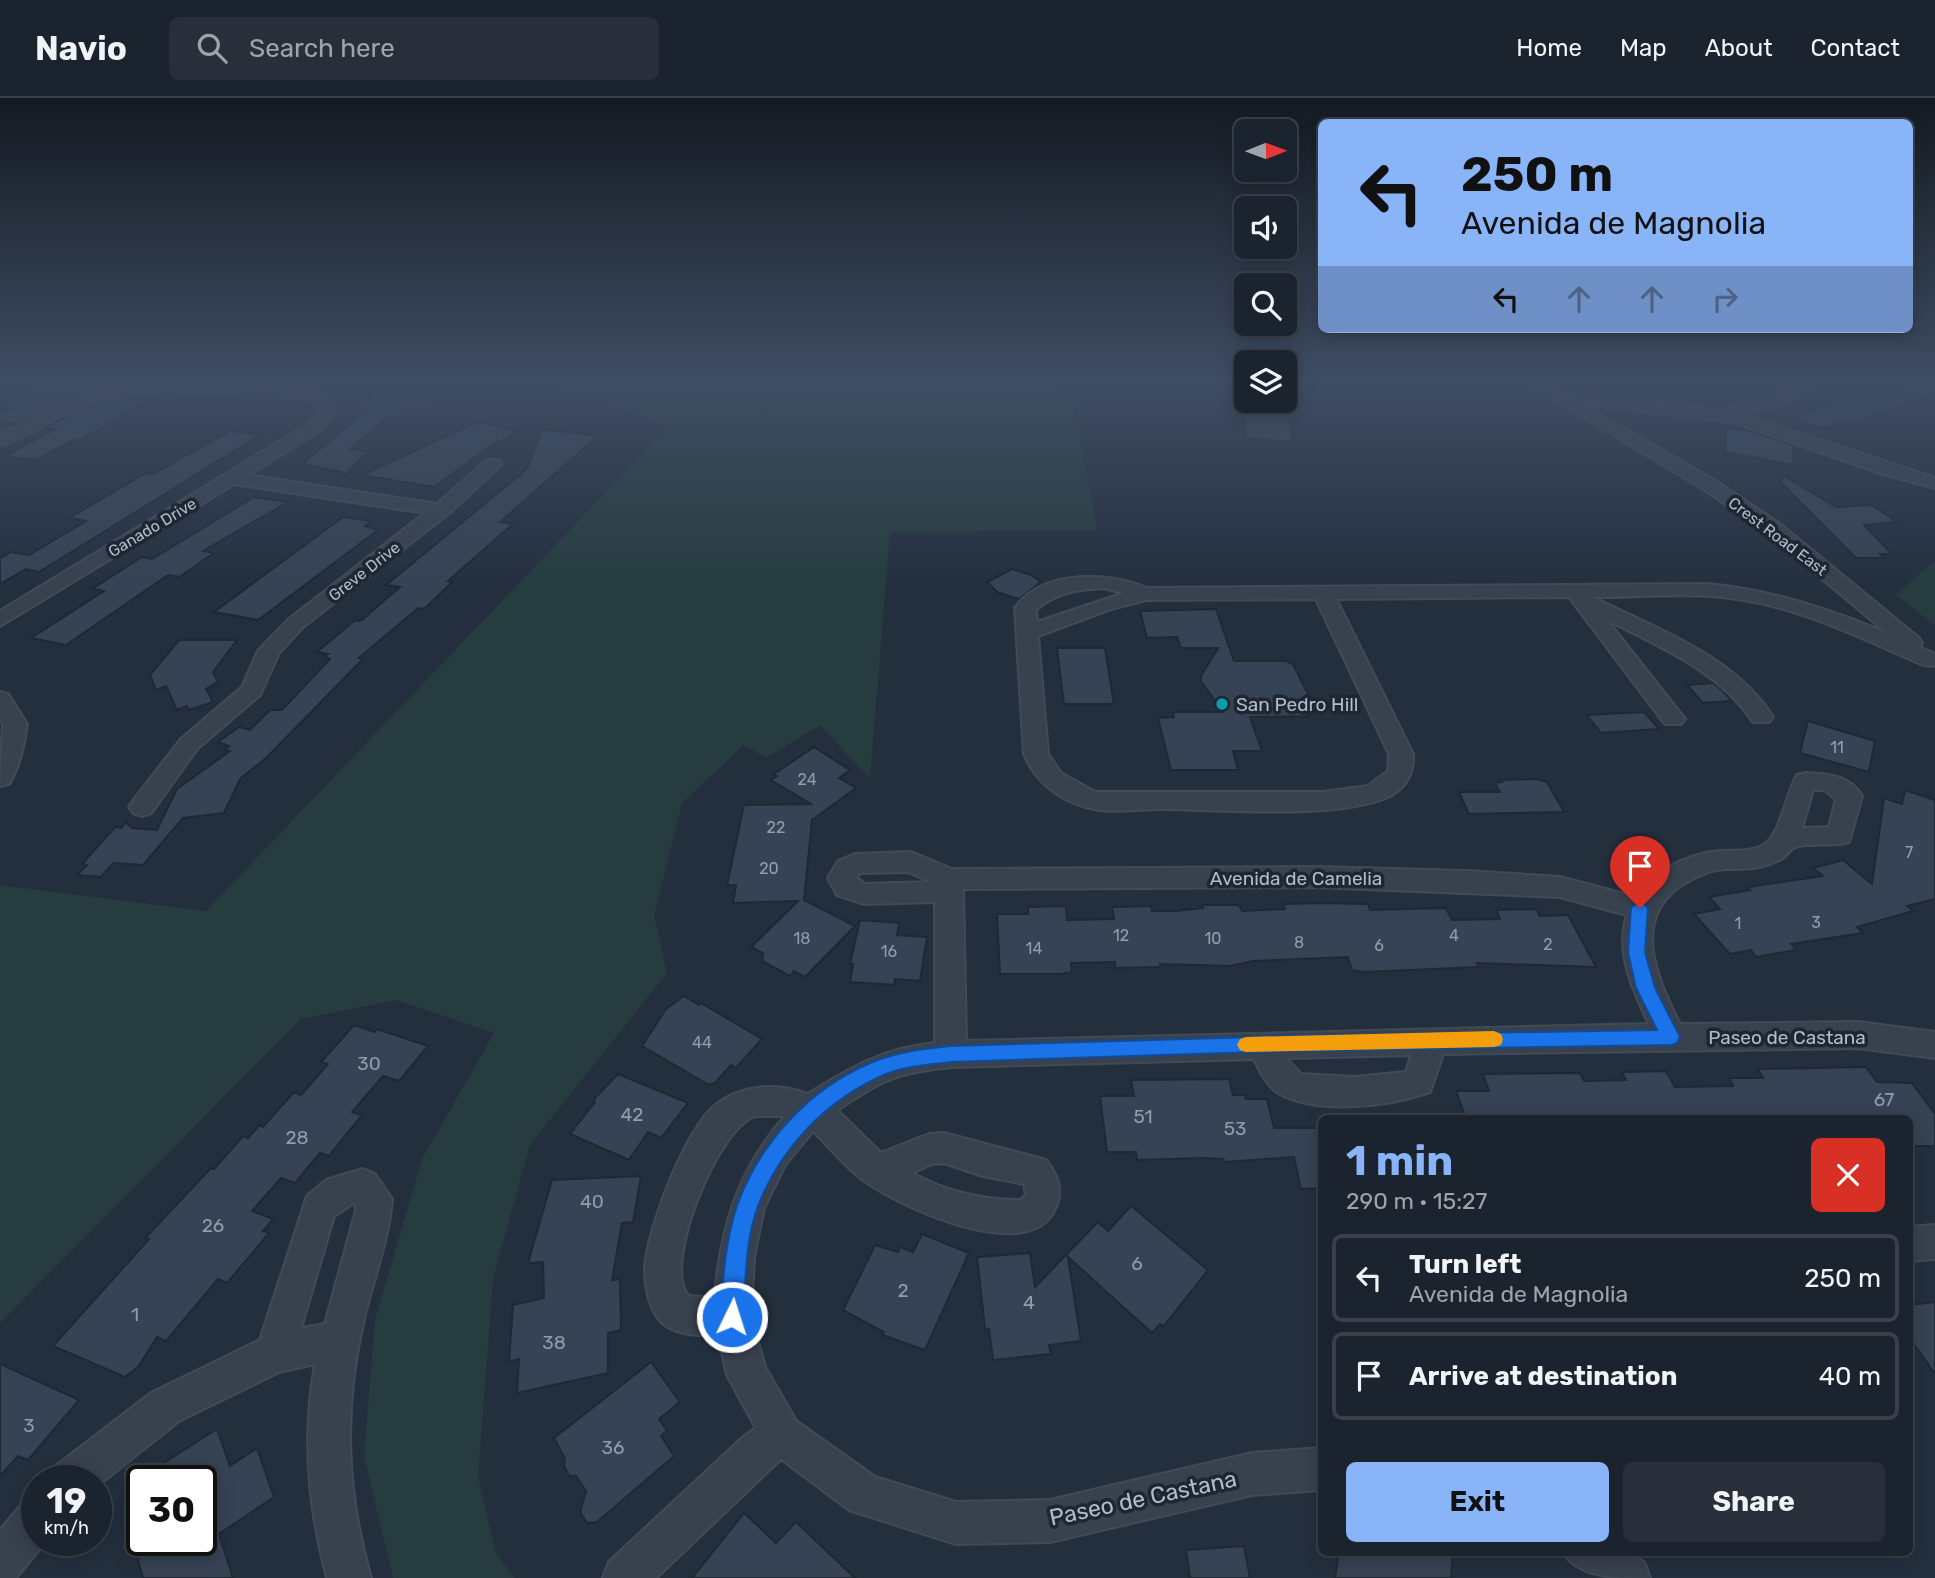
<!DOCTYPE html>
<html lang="en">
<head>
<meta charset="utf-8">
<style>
	body { margin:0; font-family:Rubik,sans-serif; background:#282f3a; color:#f1f3f6; height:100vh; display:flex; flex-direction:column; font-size:26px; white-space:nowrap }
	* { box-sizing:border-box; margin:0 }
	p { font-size:23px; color:#a0a4aa }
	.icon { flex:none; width:38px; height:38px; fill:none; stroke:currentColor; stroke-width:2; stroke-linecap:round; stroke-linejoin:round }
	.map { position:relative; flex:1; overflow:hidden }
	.drawer { position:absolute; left:1318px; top:1017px; width:595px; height:441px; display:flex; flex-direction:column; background:#1b232e; border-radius:10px; box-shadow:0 4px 18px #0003,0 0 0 2px #39404a }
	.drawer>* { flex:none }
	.top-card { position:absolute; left:1318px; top:21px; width:595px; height:214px; border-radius:10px; box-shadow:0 4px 18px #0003,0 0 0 2px #39404a; background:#8ab4f8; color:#111; overflow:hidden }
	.needle { width:46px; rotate:89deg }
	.buttons { position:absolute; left:1234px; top:21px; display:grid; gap:14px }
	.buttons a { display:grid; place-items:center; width:63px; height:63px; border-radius:10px; background:#1b232e; box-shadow:0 4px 18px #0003,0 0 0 2px #39404a; font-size:35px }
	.speed { position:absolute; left:21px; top:1367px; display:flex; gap:14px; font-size:35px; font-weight:700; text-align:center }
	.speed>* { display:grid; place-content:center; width:91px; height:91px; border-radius:50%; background:#1b232e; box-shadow:0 4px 18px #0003,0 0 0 2px #39404a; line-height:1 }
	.speed small { font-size:18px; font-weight:400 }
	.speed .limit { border:4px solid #111; border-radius:10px; background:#fff; color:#111 }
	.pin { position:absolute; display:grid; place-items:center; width:60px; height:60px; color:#fff; margin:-72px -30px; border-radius:50% 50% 50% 0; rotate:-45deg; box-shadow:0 0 7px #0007 }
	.pin .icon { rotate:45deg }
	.me { position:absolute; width:77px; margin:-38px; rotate:4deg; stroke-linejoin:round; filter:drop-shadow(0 0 5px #0008) }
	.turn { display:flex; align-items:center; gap:24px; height:147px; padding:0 28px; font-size:32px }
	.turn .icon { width:91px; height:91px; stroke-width:2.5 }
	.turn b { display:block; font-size:49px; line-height:60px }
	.lanes { display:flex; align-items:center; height:66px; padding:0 28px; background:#0003; justify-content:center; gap:35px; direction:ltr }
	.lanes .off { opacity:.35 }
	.round { display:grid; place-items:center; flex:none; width:74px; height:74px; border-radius:10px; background:#282f3a }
	.head { display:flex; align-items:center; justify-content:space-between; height:119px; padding:0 28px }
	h1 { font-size:42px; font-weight:700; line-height:52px; color:#8ab4f8 }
	.cta { display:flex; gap:14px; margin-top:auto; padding:14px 28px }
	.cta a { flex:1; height:80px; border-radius:10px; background:#8ab4f8; color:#111; font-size:28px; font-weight:700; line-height:80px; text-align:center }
	.cta a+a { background:#282f3a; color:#f1f3f6 }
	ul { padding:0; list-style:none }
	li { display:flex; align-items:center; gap:21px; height:88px; margin:0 14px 10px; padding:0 14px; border:4px solid #39404a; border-radius:10px }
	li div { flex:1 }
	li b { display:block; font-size:26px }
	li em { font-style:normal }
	header { display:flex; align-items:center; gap:42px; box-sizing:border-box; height:98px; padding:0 35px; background:#1b232e; border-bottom:2px solid #39404a }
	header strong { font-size:33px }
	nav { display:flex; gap:38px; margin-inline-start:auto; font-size:24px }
	.search { width:490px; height:63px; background:#282f3a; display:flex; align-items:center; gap:18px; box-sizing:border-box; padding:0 24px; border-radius:10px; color:#a0a4aa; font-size:26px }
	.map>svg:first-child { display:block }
	.green { fill:#263c3f }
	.building { fill:#364354; stroke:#1f2835; stroke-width:2 }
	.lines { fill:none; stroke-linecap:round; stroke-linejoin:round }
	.minor-casing { stroke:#414a57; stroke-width:4 }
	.minor { fill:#38414e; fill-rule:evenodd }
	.route { fill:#1a73e8; stroke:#114b97; stroke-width:2 }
	.slow { fill:#f59e0b }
	.culture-dot { fill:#0f9aa8; stroke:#1d2633; stroke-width:2.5 }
	.labels { text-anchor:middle; stroke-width:7; stroke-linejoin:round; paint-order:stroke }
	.far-street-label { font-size:16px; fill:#b4bcc9; stroke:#1d2633 }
	.number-label { font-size:16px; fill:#929caa }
	.poi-label { font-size:19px; fill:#b4bcc9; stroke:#1d2633; text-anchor:start }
	.street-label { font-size:19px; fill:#b4bcc9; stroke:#1d2633 }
	.near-number-label { font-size:19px; fill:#929caa }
	.near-street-label { font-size:23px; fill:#b4bcc9; stroke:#1d2633 }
</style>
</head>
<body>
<header>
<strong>Navio</strong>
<div class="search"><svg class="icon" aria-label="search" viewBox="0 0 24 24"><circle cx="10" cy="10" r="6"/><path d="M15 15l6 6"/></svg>Search here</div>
<nav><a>Home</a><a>Map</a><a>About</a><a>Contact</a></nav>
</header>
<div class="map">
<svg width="1935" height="1480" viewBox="0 0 1935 1480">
	<rect width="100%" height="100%" fill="#242f3e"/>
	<g class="green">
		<polygon points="492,283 1047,283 1071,300 1098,432 890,434 870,681 820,627 766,660 744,647 682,705 654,817 667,875 530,1047 493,1182 478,1379 496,1456 515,1480 393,1480 364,1358 375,1222 422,1061 494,935 396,902 301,921 0,1225 0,787 206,813 669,328 548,287"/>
		<polygon points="1935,463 1935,527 1895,497"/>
	</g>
	<g class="building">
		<polygon points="57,283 182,283 113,287 69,300 14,326 0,324 0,315 15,310 1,306 14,301 8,299"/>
		<polygon points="1901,283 1935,283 1935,296 1855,324 1847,321 1823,331 1794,320 1876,290 1909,302"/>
		<polygon points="380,289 436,308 435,312 403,311 396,319 388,319 350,351 367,353 345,378 342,374 302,366 369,311 357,311"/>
		<polygon points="155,298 81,342 75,341 36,362 4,358 56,331 45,330 84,310"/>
		<polygon points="1240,303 1285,303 1294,341 1291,341 1292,344 1246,340"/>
		<polygon points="475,325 487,325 518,334 491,348 434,389 362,377"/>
		<polygon points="1726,329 1751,333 1793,347 1794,367 1725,354"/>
		<polygon points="542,331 598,338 500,424 513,426 448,483 452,484 443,493 424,511 418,510 359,560 363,561 266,660 240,681 224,715 183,720 143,767 113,765 101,779 77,777 87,767 82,766 115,729 121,730 126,724 132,730 157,732 177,691 230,653 224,652 229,648 218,644 239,629 250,632 270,612 282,612 330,561 325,558 328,556 317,554 354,523 362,522 400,489 386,487 527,371"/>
		<polygon points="230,333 260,337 39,474 26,471 0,486 0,460 11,454 29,457 86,423 69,420 146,375 153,376"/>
		<polygon points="1784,378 1836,409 1872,407 1897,424 1864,427 1892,456 1880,456 1885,460 1856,460 1780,384"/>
		<polygon points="254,399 288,404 203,453 214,455 179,479 168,477 66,547 31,540 104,493 92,491 142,459 152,461"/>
		<polygon points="343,419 371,423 365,428 378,432 258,522 214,514"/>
		<polygon points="1012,471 1031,477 1041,484 1019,501 997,494 987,484"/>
		<polygon points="1216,511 1234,563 1286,563 1293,566 1311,602 1303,603 1309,618 1250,619 1262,653 1233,653 1238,672 1171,672 1158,620 1174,619 1173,614 1223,614 1201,583 1201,578 1218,550 1181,550 1177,539 1147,540 1140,513"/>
		<polygon points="179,542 237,542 213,574 218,584 206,591 213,604 189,612 187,608 177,612 166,588 156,592 150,577"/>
		<polygon points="1057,550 1105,550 1114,606 1064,606"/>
		<polygon points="1713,585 1722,592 1732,603 1703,605 1687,587"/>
		<polygon points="1644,614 1659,631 1601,635 1587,617"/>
		<polygon points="1808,623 1875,643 1869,674 1800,655"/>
		<polygon points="814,649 850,672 839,680 856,690 812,722 804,802 855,828 805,879 794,873 790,878 762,863 763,855 751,849 798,803 733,805 736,787 727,787 744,707 811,706 771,682 777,678 774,676"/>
		<polygon points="1537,681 1547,684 1564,714 1469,716 1459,694 1500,694 1495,685 1502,684 1501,682"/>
		<polygon points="1905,692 1935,702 1935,801 1907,808 1913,813 1857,829 1863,835 1791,846 1796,852 1756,859 1751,852 1730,856 1694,816 1720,811 1709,799 1750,792 1747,789 1823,778 1813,770 1843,762 1872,786 1884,700 1902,706"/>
		<polygon points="1323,805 1368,806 1370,812 1446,810 1452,822 1500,821 1496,812 1536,811 1540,818 1568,817 1596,869 1477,865 1479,869 1363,874 1352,872 1348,859 1253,863 1230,868 1160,866 1160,869 1115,870 1115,864 1071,865 1072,874 1061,876 1000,876 997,816 1028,816 1028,809 1066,808 1067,822 1114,821 1112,809 1151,808 1152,813 1177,813 1203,810 1202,807 1239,807 1242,813 1285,811 1283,806"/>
		<polygon points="860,822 899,825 897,837 927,839 920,883 895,881 894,887 850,884 853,866 850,866"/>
		<polygon points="684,898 699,907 701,905 762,941 736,970 731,967 715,985 709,987 642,948 666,911"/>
		<polygon points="354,927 375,934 377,931 428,948 399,983 383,978 352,1014 362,1017 329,1058 320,1055 295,1085 281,1080 252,1113 273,1121 263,1133 269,1135 227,1185 218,1181 166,1243 157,1239 138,1269 125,1279 53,1248 149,1141 145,1140 211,1070 214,1071 243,1038 248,1040 260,1027 263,1029 294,994 301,997 328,966 321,964"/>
		<polygon points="1866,969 1877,984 1912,985 1935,1016 1935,1048 1909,1048 1909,1020 1466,1020 1456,993 1489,993 1483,976 1580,975 1584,983 1626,982 1622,974 1666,973 1675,989 1733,988 1729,980 1763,980 1758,971"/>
		<polygon points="618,976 688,1005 661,1040 648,1034 629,1062 570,1036 595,1004 594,1001"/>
		<polygon points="1229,981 1233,997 1245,997 1246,1001 1267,1001 1274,1030 1321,1030 1321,1090 1301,1091 1294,1059 1226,1064 1223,1061 1202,1060 1137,1062 1136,1054 1107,1054 1100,998 1134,998 1131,982"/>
		<polygon points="641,1078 633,1124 622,1125 612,1182 620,1181 621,1232 608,1235 608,1275 517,1295 519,1261 509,1264 513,1207 544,1200 543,1164 528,1165 552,1082"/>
		<polygon points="1131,1108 1208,1172 1163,1229 1160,1226 1152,1235 1068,1159 1081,1243 1049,1247 1051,1256 993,1262 989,1231 985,1231 977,1159 1030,1155 1035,1189 1098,1124 1108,1133"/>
		<polygon points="922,1136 969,1155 925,1252 882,1237 884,1234 843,1212 875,1147 898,1154 900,1149 913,1154"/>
		<polygon points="1935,1204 1935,1276 1909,1239 1909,1207"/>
		<polygon points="651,1264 680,1304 659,1321 667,1333 661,1338 674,1358 597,1424 587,1425 580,1414 586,1393 576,1378 569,1378 564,1368 565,1361 554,1340"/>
		<polygon points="0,1266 79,1302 28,1362 18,1358 0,1378"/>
		<polygon points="217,1331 230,1368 257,1350 274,1399 219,1436 233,1480 143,1480 133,1442 201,1442 201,1382 137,1382"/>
		<polygon points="744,1415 776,1445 796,1424 855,1480 692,1480"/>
		<polygon points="1244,1448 1250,1480 1190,1480 1186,1452"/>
		<polygon points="1339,1454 1453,1454 1451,1480 1335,1480"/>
	</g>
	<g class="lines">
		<g class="minor-casing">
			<g id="minor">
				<path d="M1523 283H1541L1565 297 1665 304 1720 312 1775 298 1799 283H1815C1800 306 1767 311 1741 316L1935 380V390L1883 376 1734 324 1581 306 1714 382 1780 426 1919 540 1922 545 1919 549 1935 556V568L1923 567C1863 541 1802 510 1737 501 1690 494 1640 499 1593 499 1655 531 1734 557 1773 619L1769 624H1753C1719 573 1661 549 1607 522L1685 621 1681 626H1665L1569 499 1336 501 1413 656C1414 675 1406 690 1388 699 1337 722 1220 711 1161 711 1138 711 1108 716 1086 709 1058 701 1035 683 1024 656L1015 510C1042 471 1109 474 1147 490L1708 486C1771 492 1828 511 1887 535L1766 434 1702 390ZM1103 490 1124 495 1037 524 1036 512C1054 495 1079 491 1103 490ZM1316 501 1389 656 1388 673 1368 688 1323 694H1095L1061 675 1048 656 1038 538 1111 511 1146 502Z"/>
				<path d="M172 286C209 287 289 283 320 296 326 298 332 304 336 310L322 331 248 377 437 406 487 362H499L502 366 448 416 303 529 279 555 260 597 197 651 151 715 142 718 133 715 129 709 133 703 181 641 242 589 258 553 289 521 425 415 234 386 0 528V513L310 325 320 311 311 303 299 300C230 297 150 285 83 308 55 318 29 340 0 347V336L70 302 114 290Z"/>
				<path d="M0 594 8 596 27 626C24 647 20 668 9 686L0 688 3 626 0 620Z"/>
				<path d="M1806 675C1828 676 1849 677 1862 698L1849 744C1832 749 1813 744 1796 749 1791 750 1788 756 1784 759 1777 764 1768 767 1759 769 1742 773 1722 768 1706 775 1627 804 1650 868 1680 926L1858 924 1935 934V960L1858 950 1443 956 1430 994C1390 1008 1319 1017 1280 996 1267 989 1260 973 1254 961L951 969C895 975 883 982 837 1012L881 1055 929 1036 944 1035 1046 1062C1058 1077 1064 1093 1055 1111 1029 1169 898 1108 863 1082 844 1068 830 1049 813 1033L785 1067 764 1110 754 1159 751 1218 765 1269 796 1323 875 1379 956 1404 1050 1402 1252 1355 1321 1350V1392L1252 1397 1050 1444 956 1446 849 1412 781 1361 656 1480H603L609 1464 742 1340 756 1330 727 1277 718 1237C700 1238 670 1237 658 1220 648 1206 645 1186 645 1170 647 1132 686 1028 717 1006 742 986 779 985 808 996 851 969 884 950 935 945V804L864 806 837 797 828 780 838 763 855 756 911 754 952 771 1316 769 1467 773 1560 779 1636 799C1651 772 1690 756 1719 753 1734 752 1753 755 1766 745 1781 733 1786 696 1797 677ZM1813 692H1824L1836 701 1829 729 1802 730ZM908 774 932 784 865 786 856 780 860 775ZM1316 789 1560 799 1627 817C1615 854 1633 893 1649 926L966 943 963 791ZM1411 957 1406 974 1354 979 1301 976 1286 960ZM756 1018H785C738 1071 720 1131 715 1200L689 1198C660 1172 718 1027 756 1018ZM944 1065 983 1078 1024 1086 1026 1097 1021 1102C983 1102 946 1094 912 1075L932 1066Z"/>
				<path d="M363 1071 375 1076 392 1101C389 1141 373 1182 364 1221 343 1310 346 1393 371 1480H327C308 1409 302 1339 315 1266L279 1274 179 1323 96 1389V1382H51L57 1367 151 1295 260 1242 307 1098 326 1082ZM355 1104 356 1112 325 1226 301 1230 334 1118Z"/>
				<polygon points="1935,1127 1935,1161 1909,1163 1909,1129"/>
				<polygon points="37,1400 37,1442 47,1442 16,1480 0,1480 0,1432 22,1406"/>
				<path d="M1563 1454H1626L1644 1464 1650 1480C1617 1480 1578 1480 1563 1454Z"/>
			</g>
		</g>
		<use href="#minor" class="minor"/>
	</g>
	<linearGradient id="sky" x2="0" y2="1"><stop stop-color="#141a22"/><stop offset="0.58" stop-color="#3f4d63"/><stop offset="1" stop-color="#3f4d63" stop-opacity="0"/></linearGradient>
	<rect width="1935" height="490" fill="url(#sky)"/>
	<path class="route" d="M1640 803 1648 810 1645 854 1655 890 1680 939 1677 945 1671 947 1287 953 951 964C927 967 901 968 879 979 824 1005 780 1051 758 1108 745 1142 746 1182 743 1219L740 1227 732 1230 724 1227 720 1219C723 1182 725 1143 737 1108 759 1046 808 992 868 966 894 954 923 951 951 948L1287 938 1657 932 1636 890 1628 854 1631 810Z"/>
	<polygon class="slow" points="1494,933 1501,936 1503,941 1501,947 1494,949 1246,954 1240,952 1237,947 1240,941 1246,939"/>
	<circle class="culture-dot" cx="1222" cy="606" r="7"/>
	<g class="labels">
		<g class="far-street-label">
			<text transform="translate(152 429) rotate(-31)" y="6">Ganado Drive</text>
			<text transform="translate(1778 438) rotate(37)" y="6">Crest Road East</text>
			<text transform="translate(364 473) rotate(-38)" y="6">Greve Drive</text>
		</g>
		<g class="number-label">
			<text x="1837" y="655">11</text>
			<text x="807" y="687">24</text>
			<text x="776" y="735">22</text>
			<text x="1909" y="760">7</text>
			<text x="769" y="776">20</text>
			<text x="1816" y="830">3</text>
			<text x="1738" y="831">1</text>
			<text x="1121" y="843">12</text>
			<text x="1454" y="843">4</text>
			<text x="802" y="846">18</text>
			<text x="1213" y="846">10</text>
			<text x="1299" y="850">8</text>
			<text x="1548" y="852">2</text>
			<text x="1379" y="853">6</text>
			<text x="1034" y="856">14</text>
			<text x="889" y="859">16</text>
			<text x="702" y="950">44</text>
		</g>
		<g class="poi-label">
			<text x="1236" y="613">San Pedro Hill</text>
		</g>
		<g class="street-label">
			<text x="1296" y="787">Avenida de Camelia</text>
			<text x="1787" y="946">Paseo de Castana</text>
		</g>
		<g class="near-number-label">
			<text x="369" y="972">30</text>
			<text x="1884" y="1008">67</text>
			<text x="632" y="1023">42</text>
			<text x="1143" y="1025">51</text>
			<text x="1235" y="1037">53</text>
			<text x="297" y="1046">28</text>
			<text x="592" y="1110">40</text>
			<text x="213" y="1134">26</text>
			<text x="1137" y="1172">6</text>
			<text x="903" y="1199">2</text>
			<text x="1029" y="1211">4</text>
			<text x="135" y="1223">1</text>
			<text x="554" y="1251">38</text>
			<text x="29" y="1334">3</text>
			<text x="613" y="1356">36</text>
		</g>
		<g class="near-street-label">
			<text transform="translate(1143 1400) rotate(-12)" y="8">Paseo de Castana</text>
		</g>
	</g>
</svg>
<div class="buttons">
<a><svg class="needle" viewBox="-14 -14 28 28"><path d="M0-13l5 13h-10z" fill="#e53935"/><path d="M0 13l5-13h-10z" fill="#a0a4aa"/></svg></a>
<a><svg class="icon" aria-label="sound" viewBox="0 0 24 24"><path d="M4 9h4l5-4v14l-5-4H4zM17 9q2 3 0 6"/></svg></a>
<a><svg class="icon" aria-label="search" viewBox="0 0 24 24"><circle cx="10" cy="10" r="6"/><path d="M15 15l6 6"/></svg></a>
<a><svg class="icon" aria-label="layers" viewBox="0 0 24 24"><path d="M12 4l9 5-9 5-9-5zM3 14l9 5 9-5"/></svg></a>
</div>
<div class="speed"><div>19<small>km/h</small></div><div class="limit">30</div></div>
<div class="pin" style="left:1640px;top:810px;background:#d93025"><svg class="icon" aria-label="arrive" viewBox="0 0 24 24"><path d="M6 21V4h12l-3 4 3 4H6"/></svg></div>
<svg class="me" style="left:732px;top:1219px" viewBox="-20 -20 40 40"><circle r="17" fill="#1a73e8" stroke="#fff" stroke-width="3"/><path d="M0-11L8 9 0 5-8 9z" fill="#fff"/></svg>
<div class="top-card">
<div class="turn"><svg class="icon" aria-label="left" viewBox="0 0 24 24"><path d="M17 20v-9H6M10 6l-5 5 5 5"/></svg><div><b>250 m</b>Avenida de Magnolia</div></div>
<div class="lanes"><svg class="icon" aria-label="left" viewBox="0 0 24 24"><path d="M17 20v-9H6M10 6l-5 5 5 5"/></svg><svg class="icon off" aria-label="ahead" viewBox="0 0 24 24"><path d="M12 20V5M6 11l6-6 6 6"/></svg><svg class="icon off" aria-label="ahead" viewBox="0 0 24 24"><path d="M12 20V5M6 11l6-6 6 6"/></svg><svg class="icon off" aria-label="right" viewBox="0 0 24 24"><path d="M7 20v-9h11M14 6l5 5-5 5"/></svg></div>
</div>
<section class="drawer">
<div class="head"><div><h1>1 min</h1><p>290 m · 15:27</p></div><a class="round" style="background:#d93025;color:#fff"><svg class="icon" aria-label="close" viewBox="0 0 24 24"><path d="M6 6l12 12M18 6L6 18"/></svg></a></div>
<ul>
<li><svg class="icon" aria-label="left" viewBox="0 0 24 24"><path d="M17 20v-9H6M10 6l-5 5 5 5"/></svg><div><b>Turn left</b><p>Avenida de Magnolia</p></div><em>250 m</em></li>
<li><svg class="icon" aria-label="arrive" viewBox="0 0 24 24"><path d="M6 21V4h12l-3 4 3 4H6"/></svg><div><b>Arrive at destination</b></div><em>40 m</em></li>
</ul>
<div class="cta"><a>Exit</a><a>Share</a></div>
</section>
</div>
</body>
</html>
